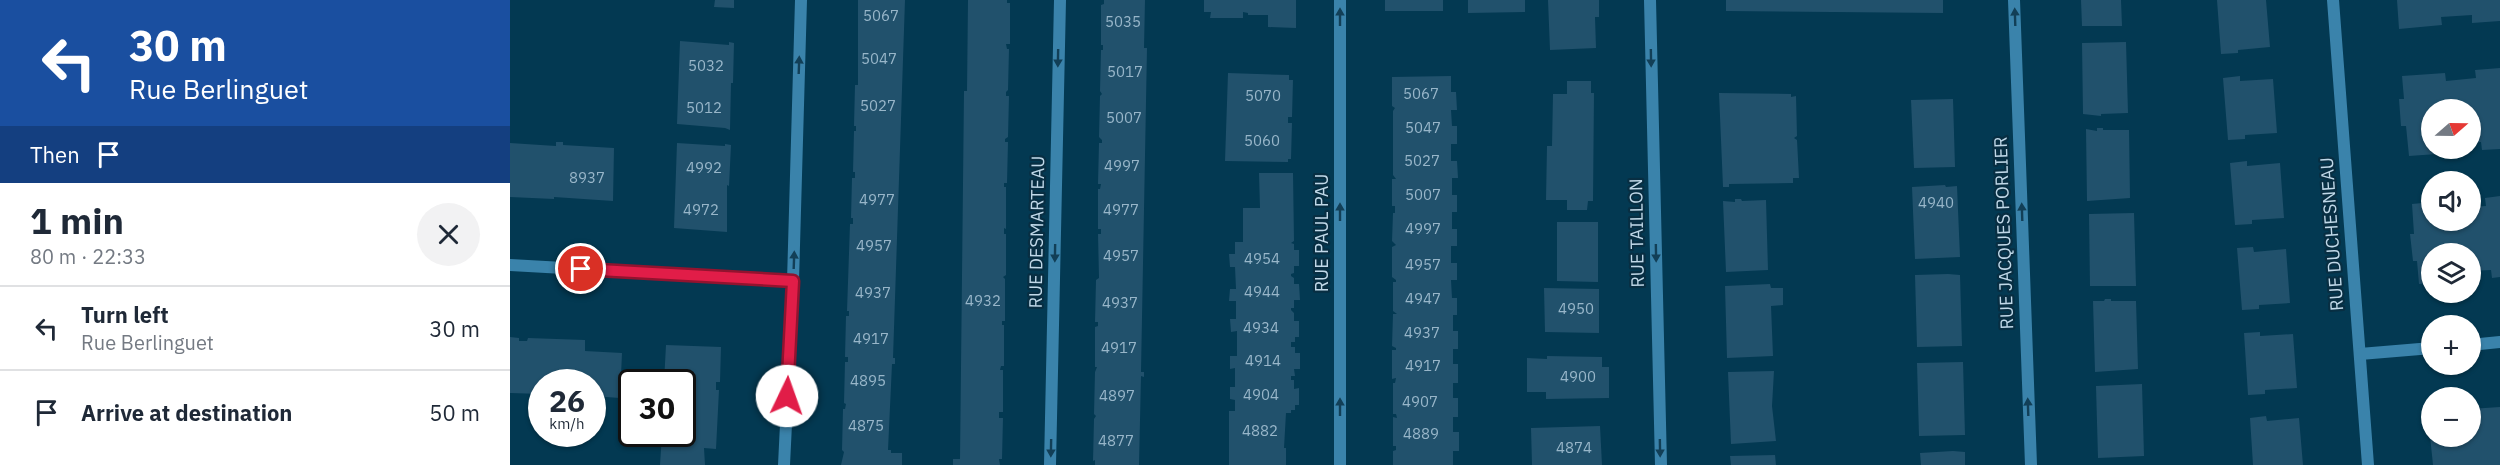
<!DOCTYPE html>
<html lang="en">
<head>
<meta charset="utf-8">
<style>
	body { margin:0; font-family:"IBM Plex Sans",sans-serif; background:#f2f2f3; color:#1f2937; height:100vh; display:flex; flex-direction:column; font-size:22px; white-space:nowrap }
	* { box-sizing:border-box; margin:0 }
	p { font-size:20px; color:#747a83 }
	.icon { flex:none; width:33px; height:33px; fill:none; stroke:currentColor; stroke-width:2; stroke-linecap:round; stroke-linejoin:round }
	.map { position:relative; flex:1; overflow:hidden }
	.panel { display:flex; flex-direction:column; background:#fff; width:510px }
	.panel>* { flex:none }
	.guide { background:#1a4fa0; color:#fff; overflow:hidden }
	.needle { width:39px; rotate:70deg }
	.buttons { position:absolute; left:1911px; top:99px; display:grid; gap:12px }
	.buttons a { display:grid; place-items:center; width:60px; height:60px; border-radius:50%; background:#fff; box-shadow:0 2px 4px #0004; font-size:30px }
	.speed { position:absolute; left:18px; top:369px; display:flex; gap:12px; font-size:30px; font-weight:700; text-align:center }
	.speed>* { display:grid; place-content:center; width:78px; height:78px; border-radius:50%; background:#fff; box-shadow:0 2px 4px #0004; line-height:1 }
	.speed small { font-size:15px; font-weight:400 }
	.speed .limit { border:3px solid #111; border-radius:9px; background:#fff; color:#111 }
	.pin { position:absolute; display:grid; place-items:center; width:51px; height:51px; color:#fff; margin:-26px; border:3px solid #fff; border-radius:50%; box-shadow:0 2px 6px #0007 }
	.me { position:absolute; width:66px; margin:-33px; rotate:3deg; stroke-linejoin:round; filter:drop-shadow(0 0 4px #0008) }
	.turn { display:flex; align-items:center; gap:21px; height:126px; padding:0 30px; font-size:27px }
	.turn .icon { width:78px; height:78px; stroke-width:2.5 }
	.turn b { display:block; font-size:42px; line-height:51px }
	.then { display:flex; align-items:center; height:57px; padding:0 30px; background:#0003; gap:12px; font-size:22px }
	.round { display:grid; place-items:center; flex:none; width:63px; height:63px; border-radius:32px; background:#f2f2f3 }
	.summary { display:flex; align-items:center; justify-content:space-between; height:102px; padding:0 30px }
	h1 { font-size:36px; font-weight:700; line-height:45px }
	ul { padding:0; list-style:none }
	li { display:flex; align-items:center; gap:18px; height:84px; padding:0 30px; border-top:2px solid #e0e1e3 }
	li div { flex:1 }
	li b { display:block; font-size:22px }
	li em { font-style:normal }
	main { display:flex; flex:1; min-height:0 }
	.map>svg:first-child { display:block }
	.building { fill:#21516c }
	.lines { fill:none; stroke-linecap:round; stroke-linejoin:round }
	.minor { stroke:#3a83ab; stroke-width:12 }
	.oneway { fill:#123f57 }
	.route-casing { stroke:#92132f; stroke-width:15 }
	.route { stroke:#e11d48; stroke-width:10 }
	.labels { text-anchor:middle; stroke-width:4.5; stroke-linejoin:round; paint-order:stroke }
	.number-label { font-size:15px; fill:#98b6c9 }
	.street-label { font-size:18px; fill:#c0d8e8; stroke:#082e42 }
</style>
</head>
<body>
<main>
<section class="panel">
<div class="guide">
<div class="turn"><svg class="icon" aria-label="left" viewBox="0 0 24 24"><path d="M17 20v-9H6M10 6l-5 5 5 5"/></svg><div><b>30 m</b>Rue Berlinguet</div></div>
<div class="then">Then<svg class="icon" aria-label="arrive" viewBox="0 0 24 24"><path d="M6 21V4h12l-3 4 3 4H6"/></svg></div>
</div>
<div class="summary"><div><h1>1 min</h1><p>80 m · 22:33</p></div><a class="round"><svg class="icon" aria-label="close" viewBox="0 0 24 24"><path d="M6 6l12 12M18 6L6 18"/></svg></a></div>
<ul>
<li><svg class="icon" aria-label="left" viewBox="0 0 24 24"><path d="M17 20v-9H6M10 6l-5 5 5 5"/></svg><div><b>Turn left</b><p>Rue Berlinguet</p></div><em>30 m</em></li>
<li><svg class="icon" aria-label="arrive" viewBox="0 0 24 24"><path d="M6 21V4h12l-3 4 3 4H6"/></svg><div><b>Arrive at destination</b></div><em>50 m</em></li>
</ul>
</section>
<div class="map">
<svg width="1990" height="465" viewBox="0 0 1990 465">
	<rect width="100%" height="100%" fill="#033952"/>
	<g class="building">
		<polygon points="205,0 224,0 224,8 204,7"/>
		<polygon points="348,0 395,0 383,358 385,358 385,364 382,364 378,450 381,450 381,453 392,453 392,465 331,465 334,452 332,450 333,409 335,409 336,404 334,403 335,362 338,362 338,357 335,357 336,316 339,316 339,311 337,311 340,224 343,224 343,218 341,218 342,178 345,178 345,172 343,172 344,131 346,131 346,126 344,126 345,85 348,85"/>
		<polygon points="458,0 497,0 497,3 500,3 500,44 496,44 497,49 499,49 498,90 496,92 496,96 499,96 498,137 495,139 495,142 498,142 497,183 494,183 494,187 496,187 496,229 494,228 494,234 496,234 496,275 493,277 495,279 495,321 492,321 492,325 494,325 494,366 491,366 490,370 493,370 493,412 489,412 489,418 493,418 492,459 489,459 490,465 443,465 443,459 450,459 454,91 457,91"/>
		<polygon points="594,0 635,0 634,48 637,48 631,372 634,372 634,377 631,376 629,465 585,465 585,460 583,461 584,419 586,416 584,414 585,372 587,367 585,367 585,327 588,326 588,322 585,322 586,280 589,278 588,234 591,234 591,229 588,229 588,189 590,189 591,184 588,184 589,143 592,143 592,140 589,137 590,96 592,94 590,91 591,50 593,50 593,45 591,45 591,5 594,4"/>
		<polygon points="694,0 786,0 786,28 758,27 758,15 738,15 738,13 733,12 733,18 700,18 701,12 694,12"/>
		<rect x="875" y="0" width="58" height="11"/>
		<polygon points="958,0 1015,0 1015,12 958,13"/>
		<polygon points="1038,0 1089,0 1089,17 1085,17 1086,48 1040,50"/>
		<polygon points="1216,0 1433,0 1433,13 1216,11"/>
		<polygon points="1571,0 1611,0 1612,26 1572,26"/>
		<polygon points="1707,0 1756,0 1760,47 1728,50 1728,53 1711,54"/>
		<polygon points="1887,0 1990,0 1990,21 1962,23 1962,15 1931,17 1932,25 1889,29"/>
		<polygon points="170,41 219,45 219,42 224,43 223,83 221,83 220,130 215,128 167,124"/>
		<polygon points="1616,42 1618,113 1591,114 1591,116 1573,114 1572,43"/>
		<polygon points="1990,68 1990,149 1972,150 1971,142 1960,143 1960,110 1922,110 1922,148 1941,148 1941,153 1899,156 1896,126 1891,126 1889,99 1894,99 1892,76 1935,73 1936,81 1966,78 1965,70"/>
		<polygon points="718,73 779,75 779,80 783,80 782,117 778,117 778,123 782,123 781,159 778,159 778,162 715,161"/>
		<polygon points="941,76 941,92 946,92 947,110 941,110 942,126 947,126 947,144 941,144 941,161 947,161 948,178 942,178 942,195 947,195 947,212 942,212 942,229 947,229 947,246 941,246 941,263 947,263 947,280 941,280 942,298 947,298 947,315 943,315 943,331 948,331 948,349 943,349 943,364 948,364 948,383 943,383 943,398 948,398 948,417 943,417 943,432 949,432 949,451 943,451 943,465 883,465 883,451 886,450 886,446 883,446 883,417 887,418 886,414 883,414 883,383 885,383 886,378 882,379 882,350 886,350 886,348 882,346 883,314 887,314 883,311 883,282 886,282 886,280 882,277 882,247 886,245 882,241 883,213 885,213 885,206 882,206 882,179 886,179 883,175 883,111 885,108 882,106 882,77"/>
		<polygon points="1730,76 1730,81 1763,79 1767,133 1735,135 1735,139 1718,140 1713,78"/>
		<polygon points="1057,81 1081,81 1081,93 1084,93 1083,201 1078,201 1077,210 1057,210 1057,200 1036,200 1037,146 1042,146 1043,94 1057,94"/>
		<polygon points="1209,93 1281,94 1281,97 1286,96 1287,136 1284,138 1287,140 1289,178 1283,178 1283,183 1219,184 1219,187 1213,187"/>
		<polygon points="1443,99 1445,167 1404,168 1401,100"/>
		<polygon points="1587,128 1593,128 1593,130 1619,130 1620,198 1577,201 1576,129 1587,131"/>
		<polygon points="46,142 53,142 53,145 104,148 103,201 44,197 44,199 0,197 0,143 46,146"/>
		<polygon points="167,143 215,146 215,144 221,145 219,186 217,185 217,232 164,228"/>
		<polygon points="1737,161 1737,166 1770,163 1774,218 1742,220 1742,224 1725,225 1720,163"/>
		<polygon points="749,173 783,173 784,241 781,243 784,244 784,250 789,250 789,266 784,266 784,273 781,274 781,276 784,278 784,284 789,284 790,300 784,300 784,308 781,308 781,310 784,313 784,321 789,321 789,337 785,337 785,342 781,342 781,347 785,347 785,353 790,353 790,369 784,369 785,376 781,376 781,380 784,380 784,389 789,388 789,405 785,405 785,410 781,410 781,413 776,413 774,448 776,448 776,465 719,465 719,411 725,411 725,400 720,399 720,387 725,387 725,368 720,369 720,356 727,356 727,331 721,332 720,319 726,319 726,301 719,301 720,289 726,289 725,267 720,267 719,254 725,254 725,242 733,242 733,208 750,208"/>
		<polygon points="1435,185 1436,187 1447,186 1450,257 1405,259 1402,187"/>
		<polygon points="1990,196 1990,277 1982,278 1981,270 1960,271 1960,254 1922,254 1922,283 1909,284 1907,261 1903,261 1900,234 1904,234 1902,204 1922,202 1922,220 1960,220 1960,207 1976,206 1975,198"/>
		<polygon points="1225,199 1231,199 1232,201 1256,200 1258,270 1216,272 1213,201 1225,202"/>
		<polygon points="1624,213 1626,286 1580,286 1579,214"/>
		<polygon points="1047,222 1088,222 1088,282 1047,281"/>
		<polygon points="1743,247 1744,252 1776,249 1780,303 1749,305 1749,309 1732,310 1727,248"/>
		<polygon points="1438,274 1450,275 1452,346 1407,347 1405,275"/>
		<polygon points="1260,284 1261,288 1273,288 1273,305 1261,306 1263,356 1217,358 1215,286"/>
		<polygon points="1034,288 1089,289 1089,333 1035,332"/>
		<polygon points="1595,299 1601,299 1601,301 1626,301 1628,369 1585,372 1583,301 1594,301"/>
		<polygon points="1750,332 1750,336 1783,334 1787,388 1755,390 1755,394 1738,395 1734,333"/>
		<polygon points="0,337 9,338 9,341 17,341 18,338 75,340 75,351 112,353 110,398 82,396 82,382 32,382 32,394 0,393"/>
		<polygon points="156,345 211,347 210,382 206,382 206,390 209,390 206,449 194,448 195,465 150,465 152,434 172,434 172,382 154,382"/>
		<polygon points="1037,356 1092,357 1092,367 1099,367 1099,398 1036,399 1036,392 1017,392 1017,358 1037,359"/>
		<polygon points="1453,362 1455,435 1409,436 1407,363"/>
		<polygon points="1264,371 1262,406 1266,441 1221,444 1218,372"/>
		<polygon points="1632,384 1634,456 1588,458 1586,386"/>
		<polygon points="1990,407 1990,465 1923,465 1920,436 1960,436 1960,409"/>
		<polygon points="1756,416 1757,421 1789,418 1793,465 1743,465 1740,418"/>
		<polygon points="1090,426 1092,465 1022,465 1021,428"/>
		<polygon points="1443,451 1455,452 1455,465 1411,465 1410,453"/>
		<polygon points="1265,455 1266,465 1221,465 1220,456"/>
	</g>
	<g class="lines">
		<g class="minor">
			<polyline points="830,0 830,465"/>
			<polyline points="1140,0 1151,465"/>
			<polyline points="1504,0 1521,465"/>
			<polyline points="1823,0 1858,465"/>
			<polyline points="0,265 283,281"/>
			<polyline points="1960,345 1990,342"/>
			<polyline points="1850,354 1922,348"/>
			<polyline points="274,465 283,281 291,0"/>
			<polyline points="540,465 550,0"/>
		</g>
	</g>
	<defs><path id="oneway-solid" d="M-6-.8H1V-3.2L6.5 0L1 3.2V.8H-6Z" transform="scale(1.5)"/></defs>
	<g class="oneway">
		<use href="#oneway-solid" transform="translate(830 17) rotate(-90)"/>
		<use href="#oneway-solid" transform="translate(1505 17) rotate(-92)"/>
		<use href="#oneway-solid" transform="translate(548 58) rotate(91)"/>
		<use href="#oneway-solid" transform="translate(1141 58) rotate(89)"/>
		<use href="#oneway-solid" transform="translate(289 65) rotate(-88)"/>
		<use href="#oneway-solid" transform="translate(830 212) rotate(-90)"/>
		<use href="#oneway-solid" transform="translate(1512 212) rotate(-92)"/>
		<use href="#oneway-solid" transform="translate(545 253) rotate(91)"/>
		<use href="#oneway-solid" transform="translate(1146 253) rotate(89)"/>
		<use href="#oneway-solid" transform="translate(284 260) rotate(-88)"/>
		<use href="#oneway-solid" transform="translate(830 407) rotate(-90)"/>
		<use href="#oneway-solid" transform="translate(1518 407) rotate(-92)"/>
		<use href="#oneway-solid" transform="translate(541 448) rotate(91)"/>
		<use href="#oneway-solid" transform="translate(1150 448) rotate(89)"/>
	</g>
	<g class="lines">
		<g class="route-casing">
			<polyline id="route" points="71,269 283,281 277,396"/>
		</g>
		<use href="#route" class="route"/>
	</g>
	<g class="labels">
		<g class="number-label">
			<text x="371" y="21">5067</text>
			<text x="613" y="27">5035</text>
			<text x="369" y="64">5047</text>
			<text x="196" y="71">5032</text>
			<text x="615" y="77">5017</text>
			<text x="911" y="99">5067</text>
			<text x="753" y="101">5070</text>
			<text x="368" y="111">5027</text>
			<text x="194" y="113">5012</text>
			<text x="614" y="123">5007</text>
			<text x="913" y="133">5047</text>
			<text x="752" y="146">5060</text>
			<text x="912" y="166">5027</text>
			<text x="612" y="171">4997</text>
			<text x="194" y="173">4992</text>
			<text x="77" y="183">8937</text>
			<text x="913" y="200">5007</text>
			<text x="367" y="205">4977</text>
			<text x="1426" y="208">4940</text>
			<text x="191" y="215">4972</text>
			<text x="611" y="215">4977</text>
			<text x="913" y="234">4997</text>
			<text x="364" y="251">4957</text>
			<text x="611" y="261">4957</text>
			<text x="752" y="264">4954</text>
			<text x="913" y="270">4957</text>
			<text x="752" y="297">4944</text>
			<text x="363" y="298">4937</text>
			<text x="913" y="304">4947</text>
			<text x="473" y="306">4932</text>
			<text x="610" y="308">4937</text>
			<text x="1066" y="314">4950</text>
			<text x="751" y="333">4934</text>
			<text x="912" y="338">4937</text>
			<text x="361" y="344">4917</text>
			<text x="609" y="353">4917</text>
			<text x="753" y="366">4914</text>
			<text x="913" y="371">4917</text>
			<text x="1068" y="382">4900</text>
			<text x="358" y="386">4895</text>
			<text x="751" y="400">4904</text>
			<text x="607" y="401">4897</text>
			<text x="910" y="407">4907</text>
			<text x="356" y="431">4875</text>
			<text x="750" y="436">4882</text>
			<text x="911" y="439">4889</text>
			<text x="606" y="446">4877</text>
			<text x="1064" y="453">4874</text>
		</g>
		<g class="street-label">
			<text transform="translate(527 232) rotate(-89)" y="6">RUE DESMARTEAU</text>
			<text transform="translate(812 233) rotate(-90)" y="6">RUE PAUL PAU</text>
			<text transform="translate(1127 233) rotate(-91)" y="6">RUE TAILLON</text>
			<text transform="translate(1494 233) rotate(-92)" y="6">RUE JACQUES PORLIER</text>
			<text transform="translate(1822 234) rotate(-94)" y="6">RUE DUCHESNEAU</text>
		</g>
	</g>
</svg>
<div class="buttons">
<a><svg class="needle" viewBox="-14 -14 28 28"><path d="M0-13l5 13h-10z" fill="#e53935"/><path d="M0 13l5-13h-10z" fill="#747a83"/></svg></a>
<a><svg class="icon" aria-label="sound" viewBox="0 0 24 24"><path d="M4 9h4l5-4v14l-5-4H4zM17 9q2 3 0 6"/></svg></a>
<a><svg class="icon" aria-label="layers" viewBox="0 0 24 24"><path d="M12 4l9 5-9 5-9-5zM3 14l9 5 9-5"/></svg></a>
<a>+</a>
<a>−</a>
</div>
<div class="speed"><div>26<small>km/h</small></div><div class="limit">30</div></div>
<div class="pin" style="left:71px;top:269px;background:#d93025"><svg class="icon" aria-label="arrive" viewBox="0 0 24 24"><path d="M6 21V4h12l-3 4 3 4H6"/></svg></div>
<svg class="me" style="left:277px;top:396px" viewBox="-20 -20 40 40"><circle r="19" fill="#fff"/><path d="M0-13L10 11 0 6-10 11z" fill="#e11d48"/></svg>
</div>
</main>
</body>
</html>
